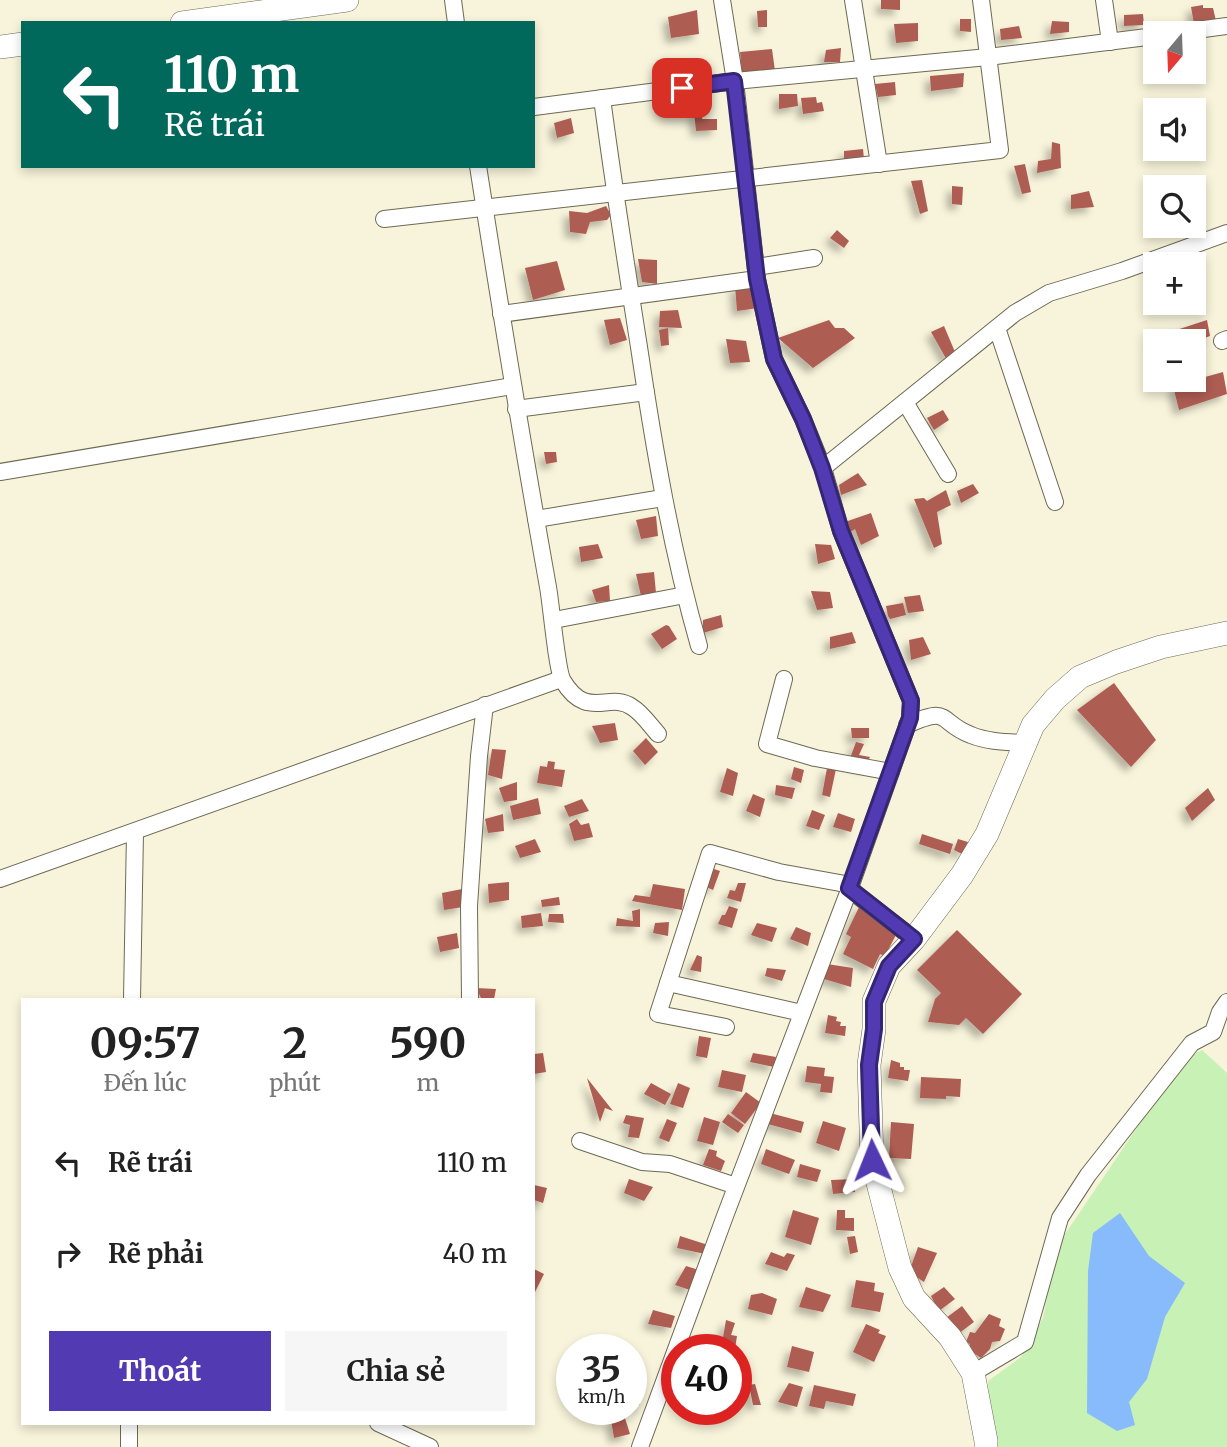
<!DOCTYPE html>
<html lang="vi">
<head>
<meta charset="utf-8">
<style>
	body { margin:0; font-family:Merriweather,serif; background:#f6f6f6; color:#222; height:100vh; display:flex; flex-direction:column; font-size:26px; white-space:nowrap }
	* { box-sizing:border-box; margin:0 }
	p { font-size:23px; color:#767676 }
	.icon { flex:none; width:38px; height:38px; fill:none; stroke:currentColor; stroke-width:2; stroke-linecap:round; stroke-linejoin:round }
	.map { position:relative; flex:1; overflow:hidden }
	.side { position:absolute; left:21px; top:998px; width:514px; height:427px; display:flex; flex-direction:column; background:#fff; border-radius:0px; box-shadow:0 4px 10px #0003 }
	.side>* { flex:none }
	.top-card { position:absolute; left:21px; top:21px; width:514px; height:147px; border-radius:0px; box-shadow:0 4px 10px #0003; background:#00695c; color:#fff; overflow:hidden }
	.needle { width:46px; rotate:199deg }
	.buttons { position:absolute; left:1143px; top:21px; display:grid; gap:14px }
	.buttons a { display:grid; place-items:center; width:63px; height:63px; border-radius:0px; background:#fff; box-shadow:0 4px 10px #0003; font-size:35px }
	.speed { position:absolute; left:556px; top:1334px; display:flex; gap:14px; font-size:35px; font-weight:700; text-align:center }
	.speed>* { display:grid; place-content:center; width:91px; height:91px; border-radius:50%; background:#fff; box-shadow:0 4px 10px #0003; line-height:1 }
	.speed small { font-size:18px; font-weight:400 }
	.speed .limit { border:10px solid #d22; background:#fff; color:#111 }
	.pin { position:absolute; display:grid; place-items:center; width:60px; height:60px; color:#fff; margin:-30px; border-radius:14px; box-shadow:0 4px 10px #0006 }
	.me { position:absolute; width:77px; margin:-38px; rotate:358deg; stroke-linejoin:round; filter:drop-shadow(0 0 5px #0008) }
	.turn { display:flex; align-items:center; gap:24px; height:147px; padding:0 28px; font-size:32px }
	.turn .icon { width:91px; height:91px; stroke-width:2.5 }
	.turn b { display:block; font-size:49px; line-height:60px }
	.eta { display:flex; justify-content:space-evenly; align-items:center; height:119px; text-align:center }
	.eta b { font-size:42px; font-weight:700; line-height:49px }
	.button { display:flex; gap:14px; margin-top:auto; padding:14px 28px }
	.button a { flex:1; height:80px; border-radius:0px; background:#523ab2; color:#fff; font-size:28px; font-weight:700; line-height:80px; text-align:center }
	.button a+a { background:#f6f6f6; color:#222 }
	ul { padding:0; list-style:none }
	li { display:flex; align-items:center; gap:21px; height:91px; padding:0 28px }
	li div { flex:1 }
	li b { display:block; font-size:26px }
	li em { font-style:normal }
	.map>svg:first-child { display:block }
	.green { fill:#c8f1b5 }
	.water { fill:#88bbfc }
	.building { fill:#ae5d53; filter:url(#shadow) }
	.lines { fill:none; stroke-linecap:round; stroke-linejoin:round }
	.street-casing { stroke:#6d6953; stroke-width:18 }
	.secondary-casing { stroke:#6d6953; stroke-width:24 }
	.street { stroke:#fff; stroke-width:16 }
	.secondary { stroke:#fff; stroke-width:23 }
	.route-casing { stroke:#352674; stroke-width:18 }
	.route { stroke:#523ab2; stroke-width:12 }
</style>
</head>
<body>
<div class="map">
<svg width="1227" height="1447" viewBox="0 0 1227 1447">
	<defs>
		<filter id="shadow"><feDropShadow dx="-5.5" dy="5.5" stdDeviation="3.5" flood-color="#0004"/></filter>
	</defs>
	<rect width="100%" height="100%" fill="#f8f4db"/>
	<polygon class="green" points="1202,1050 1227,1073 1227,1447 991,1447 988,1381 1021,1357 1043,1318 1057,1246 1182,1061"/>
	<polygon class="water" points="1120,1213 1149,1256 1185,1283 1165,1317 1147,1379 1129,1402 1135,1425 1117,1431 1087,1413 1088,1271 1093,1233"/>
	<g class="building">
		<polygon points="881,0 900,0 900,10 881,9"/>
		<polygon points="1203,5 1203,8 1213,8 1216,21 1194,24 1191,7"/>
		<polygon points="697,10 699,34 671,38 668,17"/>
		<polygon points="767,10 767,27 758,27 757,11"/>
		<polygon points="1143,14 1144,25 1124,26 1124,15"/>
		<polygon points="960,19 971,19 971,32 960,31"/>
		<polygon points="1052,21 1069,22 1069,32 1050,34"/>
		<polygon points="918,23 918,41 896,43 894,24"/>
		<polygon points="1019,26 1022,38 1001,40 1000,29"/>
		<polygon points="841,48 840,62 824,62 826,50"/>
		<polygon points="772,49 775,71 742,73 740,52"/>
		<polygon points="964,73 963,87 931,91 930,76"/>
		<polygon points="895,82 896,95 878,97 875,84"/>
		<polygon points="779,94 797,94 798,106 779,109"/>
		<polygon points="816,97 817,103 822,102 824,111 803,114 801,98"/>
		<polygon points="703,112 702,119 717,119 717,130 696,131 694,113"/>
		<polygon points="571,118 574,133 557,138 554,123"/>
		<polygon points="1052,142 1060,144 1061,168 1037,173 1038,161 1051,159"/>
		<polygon points="863,149 864,159 844,162 844,151"/>
		<polygon points="1025,164 1031,192 1022,194 1014,166"/>
		<polygon points="922,180 928,211 920,214 911,181"/>
		<polygon points="952,186 963,187 962,205 952,204"/>
		<polygon points="1089,191 1094,207 1071,209 1071,195"/>
		<polygon points="606,206 611,215 607,220 590,222 586,234 570,232 569,211 587,213"/>
		<polygon points="837,230 849,241 844,248 830,238"/>
		<polygon points="638,259 657,260 657,284 642,282"/>
		<polygon points="557,261 565,290 533,300 525,268"/>
		<polygon points="735,286 752,286 758,308 737,311"/>
		<polygon points="678,310 682,328 659,327 660,311"/>
		<polygon points="620,318 627,340 610,345 604,320"/>
		<polygon points="829,320 835,328 844,328 855,338 813,368 778,338"/>
		<polygon points="1207,320 1210,336 1194,342 1156,341 1155,337"/>
		<polygon points="944,326 955,352 948,362 931,332"/>
		<polygon points="668,328 669,345 661,346 659,330"/>
		<polygon points="726,339 746,341 750,362 730,363"/>
		<polygon points="1223,372 1227,394 1179,410 1173,386"/>
		<polygon points="943,410 949,420 934,430 927,418"/>
		<polygon points="544,452 556,452 557,462 546,464"/>
		<polygon points="858,473 867,485 841,495 839,485"/>
		<polygon points="973,484 979,493 961,503 957,491"/>
		<polygon points="946,490 951,505 937,512 942,544 934,548 914,499 924,498 927,501"/>
		<polygon points="871,513 879,536 861,545 855,529 849,533 845,522"/>
		<polygon points="656,516 658,536 641,539 636,520"/>
		<polygon points="598,544 603,558 581,562 579,547"/>
		<polygon points="815,544 831,545 835,559 818,564"/>
		<polygon points="654,572 656,593 641,596 636,574"/>
		<polygon points="609,585 610,601 596,602 592,590"/>
		<polygon points="811,591 830,592 833,608 817,610"/>
		<polygon points="920,595 924,611 908,613 904,597"/>
		<polygon points="903,603 906,615 890,619 888,616 886,606"/>
		<polygon points="721,615 723,627 703,633 703,620"/>
		<polygon points="666,625 669,626 677,639 662,649 651,634"/>
		<polygon points="852,632 856,643 830,649 830,637"/>
		<polygon points="923,637 931,654 911,660 909,640"/>
		<polygon points="1114,683 1156,740 1131,767 1077,710"/>
		<polygon points="615,723 618,740 600,743 592,726"/>
		<polygon points="851,728 869,728 869,738 852,738"/>
		<polygon points="646,738 658,752 645,765 633,751"/>
		<polygon points="856,742 864,744 859,755 870,757 865,767 849,761"/>
		<polygon points="492,749 506,750 502,779 488,775"/>
		<polygon points="548,761 555,762 554,769 565,770 562,787 537,783 540,766 547,767"/>
		<polygon points="794,767 804,770 801,783 791,779"/>
		<polygon points="727,768 738,773 733,796 720,792"/>
		<polygon points="827,768 836,769 830,797 822,795"/>
		<polygon points="517,782 517,800 504,802 499,788"/>
		<polygon points="776,785 795,788 792,799 775,795"/>
		<polygon points="1208,788 1215,800 1192,821 1185,808"/>
		<polygon points="753,794 765,799 760,817 746,811"/>
		<polygon points="538,798 541,814 513,820 510,806"/>
		<polygon points="582,799 589,811 569,817 564,806"/>
		<polygon points="812,810 825,815 819,830 806,826"/>
		<polygon points="838,813 855,819 851,832 833,827"/>
		<polygon points="503,814 504,831 488,833 485,819"/>
		<polygon points="577,819 581,825 589,823 593,837 574,841 569,824"/>
		<polygon points="922,834 953,844 950,854 919,844"/>
		<polygon points="535,839 541,852 520,858 515,846"/>
		<polygon points="958,839 968,842 962,854 954,850"/>
		<polygon points="711,868 720,871 713,890 704,886"/>
		<polygon points="509,882 509,900 489,903 488,884"/>
		<polygon points="738,883 746,883 741,902 727,898 730,890 735,891"/>
		<polygon points="653,884 685,889 682,910 632,901 635,895 650,897"/>
		<polygon points="462,889 463,907 444,910 442,893"/>
		<polygon points="559,897 560,905 542,907 541,900"/>
		<polygon points="861,903 899,929 885,956 880,954 873,969 843,954 851,937 846,934"/>
		<polygon points="729,906 738,909 732,928 718,924 722,915 725,915"/>
		<polygon points="640,909 640,927 616,926 617,918 633,921 632,911"/>
		<polygon points="541,913 543,926 522,928 521,916"/>
		<polygon points="549,914 563,914 564,923 548,922"/>
		<polygon points="669,922 668,936 653,933 655,923"/>
		<polygon points="757,923 777,928 772,942 751,935"/>
		<polygon points="796,927 811,933 808,946 790,939"/>
		<polygon points="957,930 1022,994 983,1034 966,1018 959,1025 928,1022 935,999 941,993 917,970"/>
		<polygon points="457,933 459,948 440,952 437,937"/>
		<polygon points="697,955 702,957 701,972 690,970"/>
		<polygon points="827,964 853,968 851,987 824,979"/>
		<polygon points="767,968 786,970 782,981 765,976"/>
		<polygon points="476,988 496,989 494,999 481,998"/>
		<polygon points="828,1015 837,1017 836,1021 841,1022 840,1026 846,1026 845,1036 825,1033"/>
		<polygon points="699,1036 711,1038 707,1058 696,1056"/>
		<polygon points="543,1053 546,1072 534,1074 534,1054"/>
		<polygon points="753,1053 776,1057 774,1067 750,1062"/>
		<polygon points="891,1060 900,1063 900,1067 904,1067 904,1070 910,1070 908,1081 888,1078"/>
		<polygon points="807,1066 825,1068 824,1076 834,1077 832,1093 820,1092 821,1084 805,1082"/>
		<polygon points="722,1070 746,1075 742,1092 718,1087"/>
		<polygon points="921,1077 961,1079 960,1097 946,1096 946,1099 920,1098"/>
		<polygon points="587,1078 613,1111 605,1108 600,1122"/>
		<polygon points="651,1083 671,1094 665,1105 644,1094"/>
		<polygon points="678,1083 690,1088 683,1108 670,1104"/>
		<polygon points="746,1092 761,1103 745,1124 731,1113"/>
		<polygon points="766,1112 804,1122 801,1133 764,1123"/>
		<polygon points="728,1114 744,1125 738,1133 722,1122"/>
		<polygon points="626,1115 644,1118 639,1138 628,1137 630,1125 623,1123"/>
		<polygon points="704,1117 720,1122 713,1145 697,1141"/>
		<polygon points="667,1119 677,1123 669,1142 659,1138"/>
		<polygon points="823,1121 846,1128 839,1151 816,1143"/>
		<polygon points="891,1122 914,1124 911,1159 889,1158"/>
		<polygon points="709,1149 717,1151 716,1156 725,1161 721,1171 703,1165"/>
		<polygon points="766,1149 795,1160 789,1174 761,1164"/>
		<polygon points="800,1164 821,1170 817,1182 797,1177"/>
		<polygon points="629,1179 653,1187 644,1201 624,1193"/>
		<polygon points="855,1179 855,1192 833,1194 831,1180"/>
		<polygon points="534,1185 547,1188 543,1203 534,1200"/>
		<polygon points="793,1210 819,1218 811,1245 785,1237"/>
		<polygon points="837,1210 845,1210 845,1218 854,1218 854,1231 836,1230"/>
		<polygon points="680,1236 705,1244 705,1254 677,1248"/>
		<polygon points="855,1236 858,1252 850,1254 847,1237"/>
		<polygon points="918,1247 937,1253 924,1282 909,1272"/>
		<polygon points="771,1252 784,1257 787,1253 795,1255 787,1271 765,1264"/>
		<polygon points="686,1266 699,1270 690,1290 675,1285"/>
		<polygon points="534,1269 544,1274 534,1294"/>
		<polygon points="856,1280 875,1283 874,1291 884,1293 880,1312 851,1307"/>
		<polygon points="806,1287 831,1295 823,1312 799,1307"/>
		<polygon points="944,1287 955,1299 939,1311 931,1296"/>
		<polygon points="762,1293 777,1299 772,1315 748,1309 751,1295"/>
		<polygon points="962,1306 974,1322 958,1334 946,1318"/>
		<polygon points="653,1310 675,1316 671,1328 648,1324"/>
		<polygon points="989,1314 1001,1319 999,1326 1005,1329 1000,1341 992,1342 990,1349 981,1358 968,1349 970,1344 966,1342 970,1332 975,1333"/>
		<polygon points="726,1320 735,1323 731,1335 737,1336 735,1349 721,1349"/>
		<polygon points="866,1324 880,1330 878,1333 886,1336 874,1362 853,1352"/>
		<polygon points="792,1346 814,1352 809,1372 787,1367"/>
		<polygon points="789,1383 803,1387 797,1407 778,1402"/>
		<polygon points="755,1384 761,1405 753,1405 749,1385"/>
		<polygon points="814,1385 856,1394 853,1406 826,1401 824,1409 809,1406"/>
		<polygon points="639,1388 640,1405 632,1405 632,1389"/>
		<polygon points="624,1415 630,1434 614,1438 611,1420"/>
	</g>
	<g class="lines">
		<g class="street-casing">
			<g id="street">
				<polyline points="453,0 456,23"/>
				<polyline points="853,0 879,164"/>
				<polyline points="1104,0 1110,42"/>
				<polyline points="1174,33 1227,26"/>
				<path d="M602 98C613 182 626 264 639 347 654 448 671 548 699 646"/>
				<polyline points="534,107 735,81 988,57 1155,36"/>
				<path d="M478 166C500 307 523 447 548 587 551 603 557 672 563 681 587 721 609 691 632 707 642 713 650 725 658 734"/>
				<polyline points="384,219 1000,150 981,0"/>
				<polyline points="756,267 814,258"/>
				<polyline points="501,314 757,279"/>
				<polyline points="997,328 1055,502"/>
				<polyline points="1222,341 1227,339"/>
				<polyline points="905,402 948,474"/>
				<polyline points="516,409 646,392"/>
				<polyline points="823,468 1015,313 1049,293 1122,271 1227,233"/>
				<polyline points="0,472 512,386"/>
				<polyline points="536,519 663,498"/>
				<polyline points="554,620 685,595"/>
				<polyline points="784,679 767,744 815,758 891,772"/>
				<path d="M907 725C952 705 937 722 971 735 988 742 1007 742 1025 743"/>
				<polyline points="0,879 561,679"/>
				<polyline points="849,889 914,939"/>
				<polyline points="668,983 802,1013"/>
				<polyline points="132,999 135,832"/>
				<polyline points="470,999 469,906 479,756 485,705"/>
				<polyline points="726,1027 658,1014 710,853 779,872 851,885"/>
				<polyline points="580,1141 642,1162 670,1164 736,1186"/>
				<polyline points="973,1373 1025,1342 1060,1218 1088,1175 1192,1043 1213,1032 1220,1012 1227,1002"/>
				<polyline points="378,1423 430,1447"/>
				<polyline points="129,1447 129,1423"/>
				<polyline points="640,1447 725,1216 851,885 910,718 911,701 841,531 823,468 803,419 774,359 757,279 735,81 722,0"/>
			</g>
		</g>
		<g class="secondary-casing">
			<g id="secondary">
				<polyline points="182,23 347,0"/>
				<polyline points="0,47 23,44"/>
				<polyline points="986,1447 986,1441 973,1373 950,1337 914,1298 900,1268 872,1160 869,1065 874,1029 874,1001 889,966 914,939 962,875 987,834 1033,725 1055,699 1080,677 1116,662 1161,647 1227,633"/>
			</g>
		</g>
		<use href="#street" class="street"/>
		<use href="#secondary" class="secondary"/>
	</g>
	<g class="lines">
		<g class="route-casing">
			<polyline id="route" points="682,88 734,81 757,279 774,359 803,419 822,468 841,531 911,701 910,718 849,888 914,939 889,966 874,1002 874,1029 869,1065 872,1160"/>
		</g>
		<use href="#route" class="route"/>
	</g>
</svg>
<div class="buttons">
<a><svg class="needle" viewBox="-14 -14 28 28"><path d="M0-13l5 13h-10z" fill="#e53935"/><path d="M0 13l5-13h-10z" fill="#767676"/></svg></a>
<a><svg class="icon" aria-label="sound" viewBox="0 0 24 24"><path d="M4 9h4l5-4v14l-5-4H4zM17 9q2 3 0 6"/></svg></a>
<a><svg class="icon" aria-label="search" viewBox="0 0 24 24"><circle cx="10" cy="10" r="6"/><path d="M15 15l6 6"/></svg></a>
<a>+</a>
<a>−</a>
</div>
<div class="speed"><div>35<small>km/h</small></div><div class="limit">40</div></div>
<div class="pin" style="left:682px;top:88px;background:#d93025"><svg class="icon" aria-label="arrive" viewBox="0 0 24 24"><path d="M6 21V4h12l-3 4 3 4H6"/></svg></div>
<svg class="me" style="left:872px;top:1160px" viewBox="-20 -20 40 40"><path d="M0-17L14 15 0 8-14 15z" fill="#523ab2" stroke="#fff" stroke-width="4"/></svg>
<div class="top-card">
<div class="turn"><svg class="icon" aria-label="left" viewBox="0 0 24 24"><path d="M17 20v-9H6M10 6l-5 5 5 5"/></svg><div><b>110 m</b>Rẽ trái</div></div>
</div>
<section class="side">
<div class="eta">
<div><b>09:57</b><p>Đến lúc</p></div>
<div><b>2</b><p>phút</p></div>
<div><b>590</b><p>m</p></div>
</div>
<ul>
<li><svg class="icon" aria-label="left" viewBox="0 0 24 24"><path d="M17 20v-9H6M10 6l-5 5 5 5"/></svg><div><b>Rẽ trái</b></div><em>110 m</em></li>
<li><svg class="icon" aria-label="right" viewBox="0 0 24 24"><path d="M7 20v-9h11M14 6l5 5-5 5"/></svg><div><b>Rẽ phải</b></div><em>40 m</em></li>
</ul>
<div class="button"><a>Thoát</a><a>Chia sẻ</a></div>
</section>
</div>
</body>
</html>
